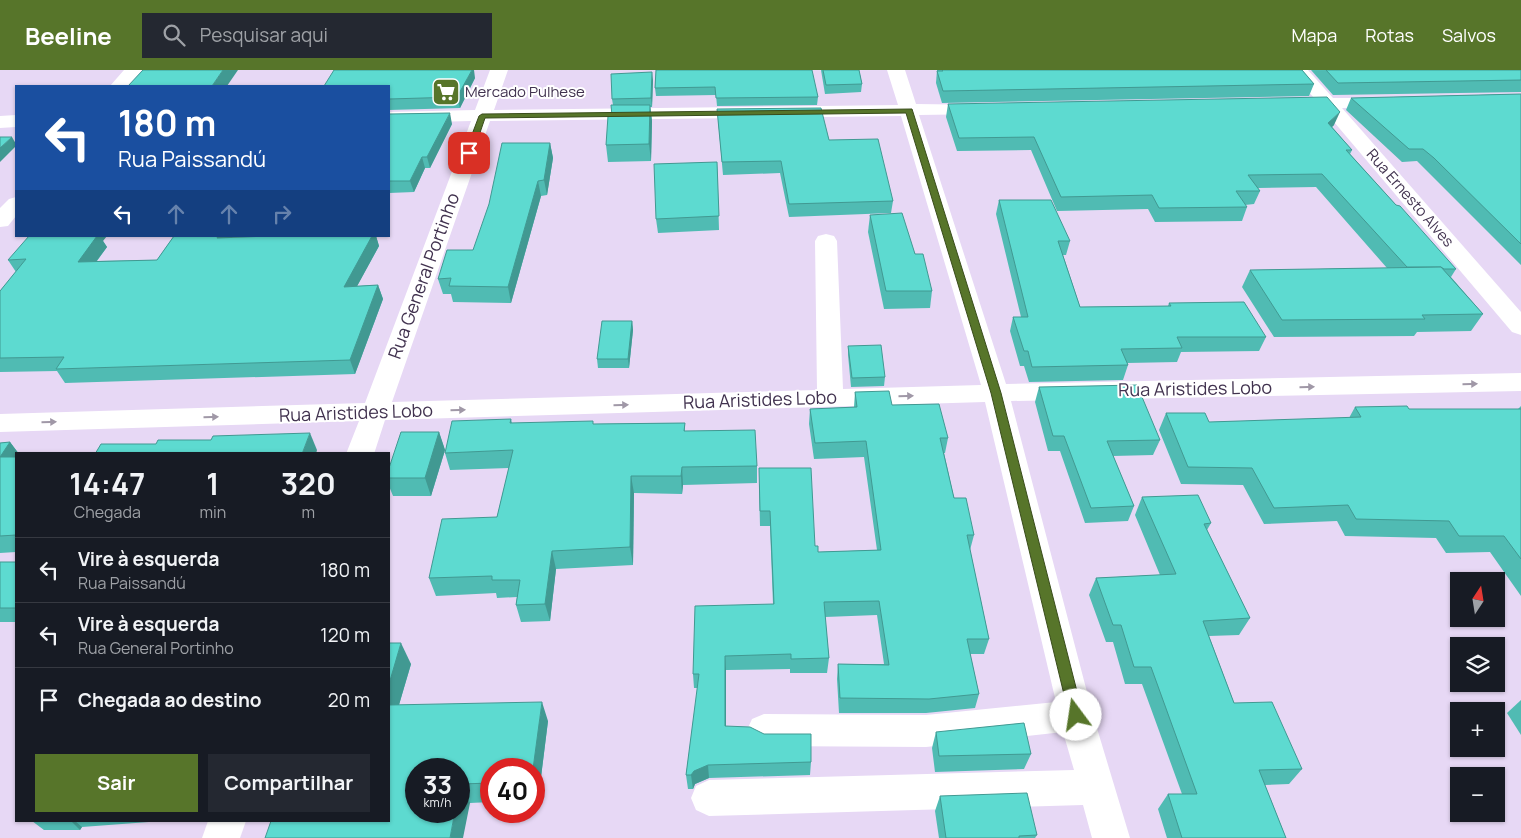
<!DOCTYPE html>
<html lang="pt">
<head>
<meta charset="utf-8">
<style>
	body { margin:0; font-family:Manrope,sans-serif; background:#242831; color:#f1f3f6; height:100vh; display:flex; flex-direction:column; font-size:19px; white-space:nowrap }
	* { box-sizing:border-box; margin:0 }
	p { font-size:16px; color:#9ea1a6 }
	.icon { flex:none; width:28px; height:28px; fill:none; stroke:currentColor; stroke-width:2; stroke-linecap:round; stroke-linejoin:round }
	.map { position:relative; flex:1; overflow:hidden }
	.sheet { position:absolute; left:15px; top:382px; width:375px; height:370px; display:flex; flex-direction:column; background:#171b24; border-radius:0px; box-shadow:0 1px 4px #0004 }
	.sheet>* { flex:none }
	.guide { position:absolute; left:15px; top:15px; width:375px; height:152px; border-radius:0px; box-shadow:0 1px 4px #0004; background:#1a4fa0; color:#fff; overflow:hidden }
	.needle { width:32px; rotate:12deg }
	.controls { position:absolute; left:1450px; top:502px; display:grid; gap:10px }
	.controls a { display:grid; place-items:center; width:55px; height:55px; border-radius:0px; background:#171b24; box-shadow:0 1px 4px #0004; font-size:25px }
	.speed { position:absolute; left:405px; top:688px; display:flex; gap:10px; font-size:25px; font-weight:700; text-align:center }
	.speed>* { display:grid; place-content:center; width:65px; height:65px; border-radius:50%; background:#171b24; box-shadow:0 1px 4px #0004; line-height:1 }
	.speed small { font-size:12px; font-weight:400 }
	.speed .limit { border:8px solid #d22; background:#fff; color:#111 }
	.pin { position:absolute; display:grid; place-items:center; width:42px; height:42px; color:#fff; margin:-21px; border-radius:10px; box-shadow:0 2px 8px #0006 }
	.me { position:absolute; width:55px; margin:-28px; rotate:346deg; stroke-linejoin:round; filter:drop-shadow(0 0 4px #0008) }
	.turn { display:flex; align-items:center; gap:18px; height:105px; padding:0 20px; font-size:22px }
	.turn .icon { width:65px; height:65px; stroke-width:2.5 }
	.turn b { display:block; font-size:35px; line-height:42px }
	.lanes { display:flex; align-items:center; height:48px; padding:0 20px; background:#0003; justify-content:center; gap:25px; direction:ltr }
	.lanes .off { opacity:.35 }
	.eta { display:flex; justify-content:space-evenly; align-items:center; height:85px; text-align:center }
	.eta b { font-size:30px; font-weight:700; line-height:35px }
	.primary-button { display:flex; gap:10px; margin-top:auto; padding:10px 20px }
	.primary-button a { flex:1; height:58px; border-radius:0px; background:#57752a; color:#fff; font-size:20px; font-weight:700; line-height:58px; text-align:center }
	.primary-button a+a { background:#242831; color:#f1f3f6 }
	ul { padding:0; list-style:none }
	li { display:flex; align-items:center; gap:15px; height:65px; padding:0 20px; border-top:1px solid #363941 }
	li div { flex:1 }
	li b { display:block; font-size:19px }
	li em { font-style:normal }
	header { display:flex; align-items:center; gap:30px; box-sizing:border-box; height:70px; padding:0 25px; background:#57752a; color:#fff }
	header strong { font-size:24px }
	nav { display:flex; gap:28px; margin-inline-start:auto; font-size:18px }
	.search { width:350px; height:45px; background:#242831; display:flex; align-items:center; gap:12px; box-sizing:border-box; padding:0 18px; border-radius:0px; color:#9ea1a6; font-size:19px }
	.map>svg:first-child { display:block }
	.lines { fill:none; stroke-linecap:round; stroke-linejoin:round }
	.minor { fill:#fff; fill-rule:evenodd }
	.wall { fill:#50bbb3 }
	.shaded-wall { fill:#419992 }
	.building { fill:#5ddad0; stroke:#419992 }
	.oneway { fill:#a098a7 }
	.route { fill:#57752a; stroke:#394c1b }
	.labels { text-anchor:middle; stroke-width:4; stroke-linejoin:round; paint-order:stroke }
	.far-poi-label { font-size:15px; fill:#41324f; stroke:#fff; text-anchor:start }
	.far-street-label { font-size:15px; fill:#41324f; stroke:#fff }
	.street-label { font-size:18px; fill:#41324f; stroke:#fff }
</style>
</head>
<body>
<header>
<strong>Beeline</strong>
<div class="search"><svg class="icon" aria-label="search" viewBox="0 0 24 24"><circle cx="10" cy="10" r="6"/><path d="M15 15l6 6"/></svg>Pesquisar aqui</div>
<nav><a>Mapa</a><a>Rotas</a><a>Salvos</a></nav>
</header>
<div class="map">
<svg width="1521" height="768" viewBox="0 0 1521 768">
	<rect width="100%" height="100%" fill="#e7d8f5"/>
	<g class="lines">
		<g class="minor">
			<polygon points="124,0 142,0 128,16 110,16"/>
			<path d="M490 0H508L494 40 898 35 887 0H905L916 34 991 35 994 39 991 43 985 44 919 45 1006 314 1521 303V321L1011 331 1093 645 1130 768H1092L1083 735 709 746 696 740 691 728 696 716 709 710 1074 700 1063 662 926 677 764 676 752 671 747 660 752 649 764 644 926 645 1056 632 985 332 385 350 374 384H346L359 351 0 362V344L365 333 471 51 389 53V42L475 40ZM901 46 981 315 843 319 837 171 834 166 826 164 818 166 815 171 817 320 392 332 490 51Z"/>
			<polygon points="1290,0 1308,0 1333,28 1393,28 1396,32 1393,36 1387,37 1342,38 1521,242 1521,265 1512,262 1323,39 1289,38 1286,34 1289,30 1314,28"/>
			<polygon points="16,45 16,57 0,58 0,46"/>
			<polygon points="16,127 16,146 8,156 0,157 0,138 9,129"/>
			<polygon points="208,751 246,751 240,768 202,768"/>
		</g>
	</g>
	<g class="wall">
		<polygon points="656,0 818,27 817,35 717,36 716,25 656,26 655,18"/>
		<polygon points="821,0 859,0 862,14 861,22 825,24"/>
		<polygon points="937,0 1302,0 1314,14 1309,26 942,33 936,13"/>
		<polygon points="1311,0 1521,0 1521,22 1333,25"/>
		<polygon points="475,8 460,38 389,40 389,16"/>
		<polygon points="653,10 652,37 650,37 652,51 651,91 608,92 606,75 612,46 613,35 612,29"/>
		<polygon points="1521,24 1521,195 1417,91 1402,92 1346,40 1351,28"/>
		<polygon points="948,34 1334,55 1332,57 1352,80 1350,84 1396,135 1456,199 1451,207 1483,244 1471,261 1417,262 1414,266 1274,267 1242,217 1250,200 1387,198 1316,117 1258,118 1260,121 1254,134 1245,135 1247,137 1242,151 1155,152 1148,139 1057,141 1031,80 957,81 946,47"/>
		<polygon points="717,39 829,70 893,131 891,143 789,147 780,103 723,105"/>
		<polygon points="389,44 452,54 430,98 425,98 414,122 389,123"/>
		<polygon points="550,73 553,88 547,125 541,126 511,233 453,232 451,224 443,224 438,209 473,180"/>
		<polygon points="717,92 719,160 658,163 656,149"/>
		<polygon points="999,130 1070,171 1066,185 1063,185 1080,237 1168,236 1169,233 1266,267 1259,281 1181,282 1177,292 1127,293 1128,295 1123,310 1029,312 1024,296 1020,296 1010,261 1013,247 1021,247 996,144"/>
		<polygon points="870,145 915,184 932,221 930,238 884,239 868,162"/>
		<polygon points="174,166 233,166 232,168 269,166 376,166 379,176 357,216 378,215 383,229 355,304 65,313 57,301 0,302 0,221 16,202 8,190 103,171 107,177 97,191 157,190"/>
		<polygon points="632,251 633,260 629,298 598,298 597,289"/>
		<polygon points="848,276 885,307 884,316 851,317 848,285"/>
		<polygon points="1039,317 1160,370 1153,385 1113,386 1134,436 1128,451 1085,453 1060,381 1048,381 1035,332"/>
		<polygon points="855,322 892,335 948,368 945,383 944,383 954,428 974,465 970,480 989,569 984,584 970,584 979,624 975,638 926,643 839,643 837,609 838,594 884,594 877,545 825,547 829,588 827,603 790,603 790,599 726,600 726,656 811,692 810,705 709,708 695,714 693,719 688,719 686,705 698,618 694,618 693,604 773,534 770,456 760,456 759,414 815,476 818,482 877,480 864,387 814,389 809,354 810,339 854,337"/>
		<polygon points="1521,336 1521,526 1490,482 1446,483 1436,468 1345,466 1337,451 1264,454 1243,415 1181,414 1159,360 1166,343 1209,352 1349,348 1355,337 1409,339 1518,339"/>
		<polygon points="511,349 512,353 594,354 685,353 685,361 757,396 757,413 683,415 682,424 634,423 633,495 556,499 550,551 521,552 516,535 517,527 497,528 496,523 436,526 429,508 497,447 509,398 450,400 445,383"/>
		<polygon points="439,362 445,380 431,426 393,426 389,416 389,398"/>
		<polygon points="10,372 19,384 16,384 16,482 0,483 0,373"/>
		<polygon points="1142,427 1211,453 1207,460 1250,548 1239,565 1209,566 1234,633 1302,699 1289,714 1265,715 1286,768 1167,768 1158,739 1168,724 1182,724 1142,614 1125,614 1113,572 1106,572 1089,525 1096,508 1160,505 1135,445"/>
		<rect x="0" y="492" width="16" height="60"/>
		<polygon points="389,573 411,594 399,635 548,651 538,731 534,731 534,699 491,699 491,732 470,733 271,751"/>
		<polygon points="1521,630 1521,665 1507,643"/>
		<polygon points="936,662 1031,684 1024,699 935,702 932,678"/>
		<polygon points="940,726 1037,765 1035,768 939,768 935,741"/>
		<polygon points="32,751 162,751 82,757 80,760 44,760"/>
	</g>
	<g class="shaded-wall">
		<polygon points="223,0 238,0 227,16 212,16"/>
		<polygon points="472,0 474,0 475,8 460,38 457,27"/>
		<polygon points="652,2 653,10 652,37 651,28"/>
		<polygon points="650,35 652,51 651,91 649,74"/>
		<polygon points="1340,42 1334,55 1322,66 1328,53"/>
		<polygon points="450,43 452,54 430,98 427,87"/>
		<polygon points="12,67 16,74 16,76 0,92 0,78"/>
		<polygon points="550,73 553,88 547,125 544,110"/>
		<polygon points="422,87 425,98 414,122 410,111"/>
		<polygon points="538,111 541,126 511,233 508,217"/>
		<polygon points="92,166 107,166 103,171 107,177 86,205 78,192"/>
		<polygon points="218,166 233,166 223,182 217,168"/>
		<polygon points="372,166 376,166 379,176 349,231 344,217"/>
		<polygon points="378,215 383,229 355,304 350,290"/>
		<polygon points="632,251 633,260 629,298 628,289"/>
		<polygon points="439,362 445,380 431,426 425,408"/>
		<polygon points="310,363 317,380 316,384 302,384"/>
		<polygon points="10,372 19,384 16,384 16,399 0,388 0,387"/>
		<polygon points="682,397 683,415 682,424 681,406"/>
		<polygon points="631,406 634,423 633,495 630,477"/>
		<polygon points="552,481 556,499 550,551 545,534"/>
		<polygon points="401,573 411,594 393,655 389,648 389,614"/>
		<polygon points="725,586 726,600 726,670 725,656"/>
		<polygon points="542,632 548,651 538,731 534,721 534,699 533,699"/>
		<polygon points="708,695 709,708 695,714 693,719 691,705 694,701"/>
		<polygon points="461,714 470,733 463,768 450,768 455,741 459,741 459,726"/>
		<polygon points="71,751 75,751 82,757 80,760"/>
	</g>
	<g class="building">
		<polygon points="143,0 223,0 212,16 128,16"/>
		<polygon points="334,0 472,0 457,27 389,29 389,16 324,16"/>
		<polygon points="656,0 812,0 818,27 716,28 715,17 655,18"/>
		<polygon points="823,0 859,0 862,14 826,15"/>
		<polygon points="942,0 1302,0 1314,14 943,21 937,1 943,1"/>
		<polygon points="1326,0 1521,0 1521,10 1338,13"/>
		<polygon points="652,2 651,28 612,29 611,4"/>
		<polygon points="1521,24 1521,174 1434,88 1423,79 1409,79 1351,28"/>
		<polygon points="1327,27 1340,42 1328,53 1352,80 1346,80 1396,135 1400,136 1456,199 1444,199 1441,197 1407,197 1322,104 1248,105 1260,121 1236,121 1247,137 1159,138 1152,125 1061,127 1034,67 959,68 948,34"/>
		<polygon points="611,35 650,35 649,74 606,75 608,46 612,46"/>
		<polygon points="821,38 829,70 878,69 893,131 789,134 781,91 722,92 717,39"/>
		<polygon points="450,43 427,87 422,87 410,111 389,111 389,44"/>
		<polygon points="0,67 12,67 0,78"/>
		<polygon points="502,73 550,73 544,110 538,111 508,217 449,216 451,208 438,209 447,180 473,180 489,134"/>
		<polygon points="717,92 719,146 656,149 654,94"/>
		<polygon points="999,130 1051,130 1070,171 1058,171 1080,237 1171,236 1169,233 1244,232 1266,267 1177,267 1182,278 1121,279 1128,295 1032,297 1028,281 1024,281 1013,247 1028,247"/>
		<polygon points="902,143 915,184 923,184 932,221 886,221 870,145"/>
		<polygon points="29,166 97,166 78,192 157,190 174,166 218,166 217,168 269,166 372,166 344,217 378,215 350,290 56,299 64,287 0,288 0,221 26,189 8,190"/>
		<polygon points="1441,197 1483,244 1422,245 1425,249 1282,250 1250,200"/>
		<polygon points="602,251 632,251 628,289 597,289"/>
		<polygon points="881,275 885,307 852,308 848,276"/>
		<polygon points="1137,315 1160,370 1107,371 1134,436 1091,438 1064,366 1053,366 1039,317"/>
		<polygon points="889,321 892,335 939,334 948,368 940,368 954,428 966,428 974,465 967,465 989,569 967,569 979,624 929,629 840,628 838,594 889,595 879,531 824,532 829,588 791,589 791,584 725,586 725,656 750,657 764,664 811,664 811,692 708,695 694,701 691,705 686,705 699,604 693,604 695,536 774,534 770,441 760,441 759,398 811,398 815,476 818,476 818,482 881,480 866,371 815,373 810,339 857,337 855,322"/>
		<polygon points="1407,336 1409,339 1521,339 1521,489 1504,466 1459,466 1449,451 1356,449 1348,435 1274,438 1252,398 1188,397 1166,343 1205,343 1209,352 1361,347 1355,337"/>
		<polygon points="511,349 510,353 593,351 593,354 685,353 684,361 755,360 757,396 682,397 681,406 631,406 630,477 552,481 545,534 516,535 520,510 492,510 492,506 429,508 442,449 497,447 513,380 445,383 452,351"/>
		<polygon points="401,362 439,362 425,408 389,408 389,398"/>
		<polygon points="310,363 302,384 95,384 101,374 156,374 158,370 211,370 213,366"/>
		<polygon points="10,372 0,387 0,373"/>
		<polygon points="0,387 16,387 16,465 0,466"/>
		<polygon points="1198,425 1211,453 1204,454 1250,548 1203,551 1234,633 1272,632 1302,699 1259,700 1286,768 1182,768 1168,724 1197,724 1151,597 1134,597 1121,555 1113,555 1096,508 1176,504 1142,427"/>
		<rect x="0" y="492" width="16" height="46"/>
		<polygon points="389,573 401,573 389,614"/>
		<polygon points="542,632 533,699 491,699 491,713 461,714 459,726 459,699 416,699 416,741 455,741 450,768 265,768 271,751 389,751 389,635"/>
		<polygon points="1024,653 1031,684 939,686 936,662"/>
		<polygon points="1027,723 1037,765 1019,766 1019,768 946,768 940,726"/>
	</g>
	<defs><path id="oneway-solid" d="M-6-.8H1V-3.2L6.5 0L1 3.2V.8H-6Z" transform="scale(1.25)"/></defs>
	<g class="oneway">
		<use href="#oneway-solid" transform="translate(1470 314) rotate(-1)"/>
		<use href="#oneway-solid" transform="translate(1307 317) rotate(-1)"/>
		<use href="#oneway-solid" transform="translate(906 326) rotate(-2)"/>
		<use href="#oneway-solid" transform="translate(621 335) rotate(-2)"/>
		<use href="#oneway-solid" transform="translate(458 340) rotate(-2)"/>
		<use href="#oneway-solid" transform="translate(211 347) rotate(-2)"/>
		<use href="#oneway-solid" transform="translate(49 352) rotate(-2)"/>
	</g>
	<polygon class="route" points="912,39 1001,323 1083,645 1081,650 1076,652 1071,650 1069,645 991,323 906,43 485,48 473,83 469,85 465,83 479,46 482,44"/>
	<defs>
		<g id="supermarket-square" transform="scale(1.4375)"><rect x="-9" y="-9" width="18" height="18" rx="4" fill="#57752a" stroke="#fff"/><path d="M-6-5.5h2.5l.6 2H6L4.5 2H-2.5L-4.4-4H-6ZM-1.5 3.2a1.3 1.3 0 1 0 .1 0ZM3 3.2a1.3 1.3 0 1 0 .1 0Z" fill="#fff"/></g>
	</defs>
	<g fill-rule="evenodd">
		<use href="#supermarket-square" x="446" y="22"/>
	</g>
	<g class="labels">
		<g class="far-poi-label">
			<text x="465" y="27">Mercado Pulhese</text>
		</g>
		<g class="far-street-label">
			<text transform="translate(1410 128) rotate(49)" y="5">Rua Ernesto Alves</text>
		</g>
		<g class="street-label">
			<text transform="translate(424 206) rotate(-70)" y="6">Rua General Portinho</text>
			<text transform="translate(1195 319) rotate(-1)" y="6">Rua Aristides Lobo</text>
			<text transform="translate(760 330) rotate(-2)" y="6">Rua Aristides Lobo</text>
			<text transform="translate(356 343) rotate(-2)" y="6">Rua Aristides Lobo</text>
		</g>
	</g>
</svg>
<div class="controls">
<a><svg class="needle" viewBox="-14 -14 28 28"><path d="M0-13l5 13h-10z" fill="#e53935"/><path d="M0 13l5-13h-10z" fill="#9ea1a6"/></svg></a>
<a><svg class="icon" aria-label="layers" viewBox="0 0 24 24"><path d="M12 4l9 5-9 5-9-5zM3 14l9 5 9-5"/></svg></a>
<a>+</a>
<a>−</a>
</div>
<div class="speed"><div>33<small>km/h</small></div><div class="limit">40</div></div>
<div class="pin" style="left:469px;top:83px;background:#d93025"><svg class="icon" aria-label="arrive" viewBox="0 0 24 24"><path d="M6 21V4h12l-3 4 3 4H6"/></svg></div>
<svg class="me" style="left:1076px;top:645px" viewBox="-20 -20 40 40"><circle r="19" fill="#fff"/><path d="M0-13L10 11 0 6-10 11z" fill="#57752a"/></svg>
<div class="guide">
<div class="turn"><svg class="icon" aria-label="left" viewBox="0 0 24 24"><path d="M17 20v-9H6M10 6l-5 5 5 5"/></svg><div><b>180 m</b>Rua Paissandú</div></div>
<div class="lanes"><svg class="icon" aria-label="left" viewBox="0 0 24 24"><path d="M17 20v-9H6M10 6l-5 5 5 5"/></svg><svg class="icon off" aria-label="ahead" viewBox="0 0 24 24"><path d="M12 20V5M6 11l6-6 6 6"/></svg><svg class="icon off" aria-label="ahead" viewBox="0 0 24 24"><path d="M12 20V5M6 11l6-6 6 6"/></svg><svg class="icon off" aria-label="right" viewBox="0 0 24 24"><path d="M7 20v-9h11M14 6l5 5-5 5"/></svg></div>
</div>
<section class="sheet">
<div class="eta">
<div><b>14:47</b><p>Chegada</p></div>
<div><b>1</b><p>min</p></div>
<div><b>320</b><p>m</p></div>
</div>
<ul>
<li><svg class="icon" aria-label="left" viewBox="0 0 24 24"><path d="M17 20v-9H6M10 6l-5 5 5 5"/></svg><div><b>Vire à esquerda</b><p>Rua Paissandú</p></div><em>180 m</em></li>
<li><svg class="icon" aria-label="left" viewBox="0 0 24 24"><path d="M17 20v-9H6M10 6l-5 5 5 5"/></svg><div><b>Vire à esquerda</b><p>Rua General Portinho</p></div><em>120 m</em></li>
<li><svg class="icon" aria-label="arrive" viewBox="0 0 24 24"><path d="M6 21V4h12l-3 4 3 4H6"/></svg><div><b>Chegada ao destino</b></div><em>20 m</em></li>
</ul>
<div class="primary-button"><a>Sair</a><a>Compartilhar</a></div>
</section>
</div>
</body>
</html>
